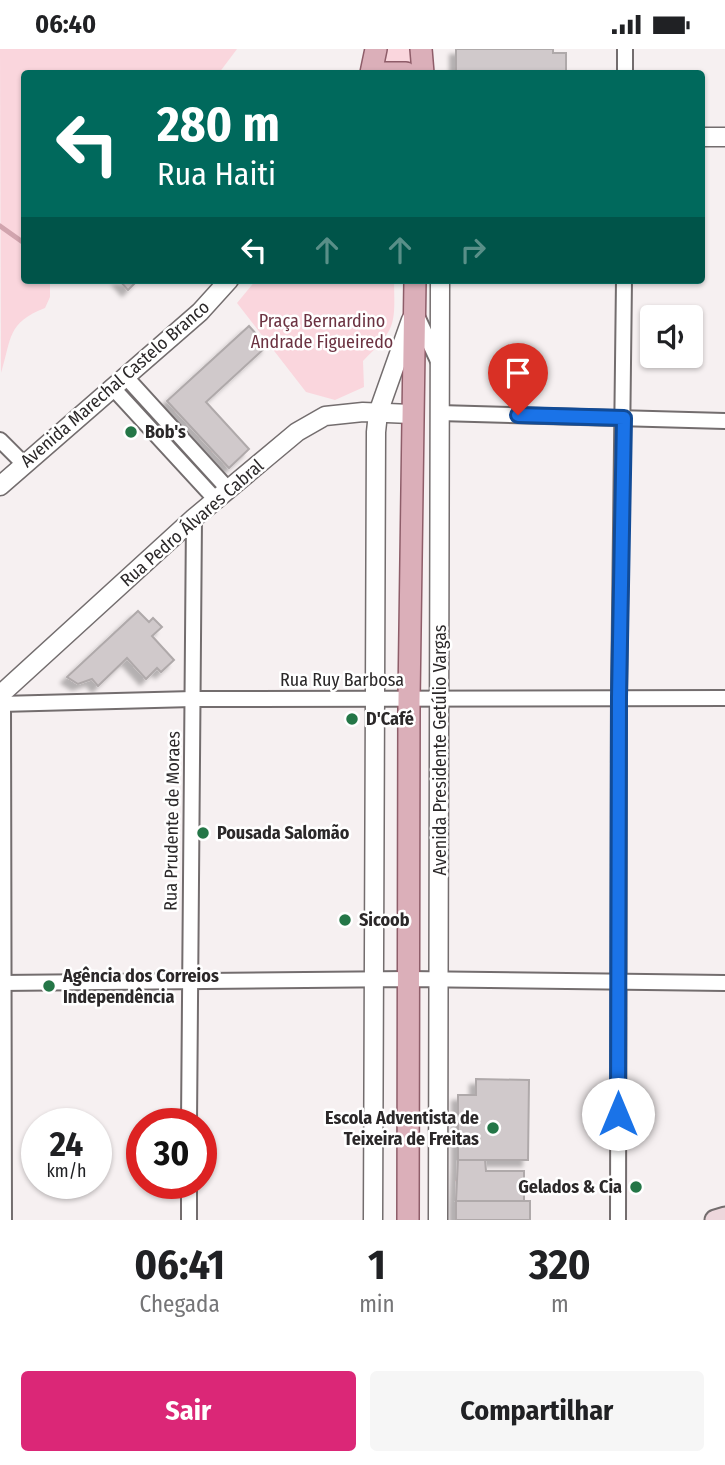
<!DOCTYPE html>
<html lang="pt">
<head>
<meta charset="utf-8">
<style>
	body { margin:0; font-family:"Fira Sans Condensed",sans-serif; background:#f6f6f6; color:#202124; height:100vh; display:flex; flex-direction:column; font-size:26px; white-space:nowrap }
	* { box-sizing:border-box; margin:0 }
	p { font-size:23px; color:#757577 }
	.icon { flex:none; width:38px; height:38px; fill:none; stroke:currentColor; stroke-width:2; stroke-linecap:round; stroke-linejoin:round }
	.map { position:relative; height:1171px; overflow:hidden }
	.panel { display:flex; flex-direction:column; background:#fff; flex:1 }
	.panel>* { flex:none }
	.guide { position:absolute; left:21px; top:21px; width:684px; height:214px; border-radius:7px; box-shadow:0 2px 5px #0004; background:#00695c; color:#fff; overflow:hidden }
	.buttons { position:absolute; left:640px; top:256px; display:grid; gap:14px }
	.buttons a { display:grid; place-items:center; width:63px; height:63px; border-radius:7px; background:#fff; box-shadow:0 2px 5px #0004; font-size:35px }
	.speed { position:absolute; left:21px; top:1059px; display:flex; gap:14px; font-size:35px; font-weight:700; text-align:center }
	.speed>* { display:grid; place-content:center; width:91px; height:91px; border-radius:50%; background:#fff; box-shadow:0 2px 5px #0004; line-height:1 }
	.speed small { font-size:18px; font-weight:400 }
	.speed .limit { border:10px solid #d22; background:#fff; color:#111 }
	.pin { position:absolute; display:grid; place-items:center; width:60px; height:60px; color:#fff; margin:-72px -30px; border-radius:50% 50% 50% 0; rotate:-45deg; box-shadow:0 0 7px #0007 }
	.pin .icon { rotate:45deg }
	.me { position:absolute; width:77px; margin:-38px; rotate:0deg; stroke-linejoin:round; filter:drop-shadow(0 0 5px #0008) }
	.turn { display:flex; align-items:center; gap:24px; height:147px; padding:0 21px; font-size:32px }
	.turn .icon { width:91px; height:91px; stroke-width:2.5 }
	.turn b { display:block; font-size:49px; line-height:60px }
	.lanes { display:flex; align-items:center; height:66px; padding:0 21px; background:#0003; justify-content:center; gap:35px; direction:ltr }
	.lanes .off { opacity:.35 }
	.eta { display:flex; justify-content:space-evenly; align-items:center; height:119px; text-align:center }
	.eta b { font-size:42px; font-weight:700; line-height:49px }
	.primary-button { display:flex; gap:14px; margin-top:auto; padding:14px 21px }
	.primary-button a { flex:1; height:80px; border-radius:7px; background:#db2777; color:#fff; font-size:28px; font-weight:700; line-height:80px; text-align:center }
	.primary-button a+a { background:#f6f6f6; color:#202124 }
	.status { display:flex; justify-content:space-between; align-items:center; height:49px; padding:0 35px; background:#fff; direction:ltr }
	.status svg { height:19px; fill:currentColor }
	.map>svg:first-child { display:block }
	.green { fill:#fad6dd }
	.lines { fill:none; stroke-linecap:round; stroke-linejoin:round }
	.stream { stroke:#d1a4ae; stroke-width:5 }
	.building { fill:#d0c9cb; stroke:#afa9aa; stroke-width:2; filter:url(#shadow) }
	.minor-casing { stroke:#736d6e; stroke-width:18 }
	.tertiary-casing { stroke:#736d6e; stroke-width:21 }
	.secondary-casing { stroke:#736d6e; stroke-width:23 }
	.primary-casing { stroke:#8e5d69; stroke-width:24 }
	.minor { stroke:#fff; stroke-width:14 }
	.tertiary { stroke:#fff; stroke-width:18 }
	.secondary { stroke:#edd7dc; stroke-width:19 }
	.primary { stroke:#dbafb9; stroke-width:21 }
	.route-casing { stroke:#114b97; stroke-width:18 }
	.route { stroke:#1a73e8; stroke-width:12 }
	.poi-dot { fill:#247647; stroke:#fff; stroke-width:2.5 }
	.labels { text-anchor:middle; stroke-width:5; stroke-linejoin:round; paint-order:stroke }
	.park-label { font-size:18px; fill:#6b3241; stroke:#fff }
	.street-label { font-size:18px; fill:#2b2829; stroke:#fff }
	.poi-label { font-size:18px; font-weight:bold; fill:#2b2829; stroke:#fff; text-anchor:start }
</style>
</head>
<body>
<div class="status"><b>06:40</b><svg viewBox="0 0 49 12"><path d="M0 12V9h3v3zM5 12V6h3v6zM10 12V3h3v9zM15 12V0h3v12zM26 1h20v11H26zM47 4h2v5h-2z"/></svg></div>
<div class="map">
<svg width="725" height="1171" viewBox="0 0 725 1171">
	<defs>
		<filter id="shadow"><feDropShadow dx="-6" dy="6" stdDeviation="2" flood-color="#0004"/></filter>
	</defs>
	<rect width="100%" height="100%" fill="#f6f0f1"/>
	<g class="green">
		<path d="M0 0H237L219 24H24V231H50V248L45 259C7 274 12 288 1 324Z"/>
		<polygon points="382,0 416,0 418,24 376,21"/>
		<path d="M256 231H394C395 278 396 279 363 312L364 338 335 351 306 343 237 254Z"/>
	</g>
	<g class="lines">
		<polyline class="stream" points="0,177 24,194"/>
	</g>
	<g class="building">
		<polygon points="456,0 553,0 553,4 566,4 566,24 456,24"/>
		<polygon points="119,231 138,231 128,241"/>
		<polygon points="249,277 267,297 206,353 249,400 229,419 167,352"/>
		<polygon points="138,562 149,573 153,569 162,578 152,587 174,611 161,623 157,619 146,630 127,609 98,637 92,630 78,635 67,628"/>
		<polygon points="476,1030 529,1031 528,1111 458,1111 458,1046 476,1046"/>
		<polygon points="458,1111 485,1111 486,1122 524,1122 524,1152 456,1152"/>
		<rect x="456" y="1152" width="74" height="19"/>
	</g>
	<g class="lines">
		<g class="minor-casing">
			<g id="minor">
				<polyline points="625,24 625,0"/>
				<polyline points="416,265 439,314"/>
				<polyline points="125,327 228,440"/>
				<polyline points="112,338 216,451"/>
				<polyline points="439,364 725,372"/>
				<polyline points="0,391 24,415"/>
				<polyline points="3,654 4,1171"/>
				<polyline points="0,655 193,650 725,649"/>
				<polyline points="0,934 408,930 725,934"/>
				<polyline points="189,1074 194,469"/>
				<polyline points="189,1171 189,1134"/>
				<polyline points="618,1171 619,648 624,231"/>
			</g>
		</g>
		<g class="tertiary-casing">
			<g id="tertiary">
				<polyline points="702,88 725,88"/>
				<polyline points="0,437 200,263 229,231"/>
				<polyline points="0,646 194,469 297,383 325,367 363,363 411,365"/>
				<polyline points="373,1171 376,383 378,364 411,271"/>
				<polyline points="438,1171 440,231"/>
			</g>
		</g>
		<g class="secondary-casing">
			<polyline id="secondary" points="715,1171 725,1168"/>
		</g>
		<g class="primary-casing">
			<g id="primary">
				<polyline points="421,0 423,24"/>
				<polyline points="371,24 376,0"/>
				<polyline points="384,24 406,24"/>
				<polyline points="408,1171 409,651 415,231"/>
			</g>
		</g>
		<use href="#minor" class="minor"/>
		<use href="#tertiary" class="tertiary"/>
		<use href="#secondary" class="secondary"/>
		<use href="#primary" class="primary"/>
	</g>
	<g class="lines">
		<g class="route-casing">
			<polyline id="route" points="518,366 624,369 619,648 618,1065"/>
		</g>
		<use href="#route" class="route"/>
	</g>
	<g class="poi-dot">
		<circle cx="131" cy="383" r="7"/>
		<circle cx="352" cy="670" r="7"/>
		<circle cx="203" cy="784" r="7"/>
		<circle cx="345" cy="871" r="7"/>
		<circle cx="49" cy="937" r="7"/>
		<circle cx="493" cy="1079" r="7"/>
		<circle cx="636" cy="1138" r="7"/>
	</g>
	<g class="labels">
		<g class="park-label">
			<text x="322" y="278">Praça Bernardino<tspan x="322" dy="21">Andrade Figueiredo</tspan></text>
		</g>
		<g class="street-label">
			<text transform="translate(115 335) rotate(-41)" y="6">Avenida Marechal Castelo Branco</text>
			<text transform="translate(192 474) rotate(-41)" y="6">Rua Pedro Álvares Cabral</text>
			<text x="342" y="637">Rua Ruy Barbosa</text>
			<text transform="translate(440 701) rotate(-90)" y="6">Avenida Presidente Getúlio Vargas</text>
			<text transform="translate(172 772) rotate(-89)" y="6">Rua Prudente de Moraes</text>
		</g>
		<g class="poi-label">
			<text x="145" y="389">Bob's</text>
			<text x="366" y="676">D'Café</text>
			<text x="217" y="790">Pousada Salomão</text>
			<text x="359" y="877">Sicoob</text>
			<text x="63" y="933">Agência dos Correios<tspan x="63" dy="21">Independência</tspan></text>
			<text x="479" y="1075" text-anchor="end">Escola Adventista de<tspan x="479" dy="21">Teixeira de Freitas</tspan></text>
			<text x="622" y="1144" text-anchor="end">Gelados &amp; Cia</text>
		</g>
	</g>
</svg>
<div class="buttons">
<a><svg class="icon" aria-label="sound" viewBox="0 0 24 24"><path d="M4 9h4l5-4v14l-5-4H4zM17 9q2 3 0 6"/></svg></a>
</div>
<div class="speed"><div>24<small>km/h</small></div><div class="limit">30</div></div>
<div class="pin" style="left:518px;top:366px;background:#d93025"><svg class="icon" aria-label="arrive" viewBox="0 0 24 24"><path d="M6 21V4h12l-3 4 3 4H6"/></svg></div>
<svg class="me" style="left:618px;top:1065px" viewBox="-20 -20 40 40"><circle r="19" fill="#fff"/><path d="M0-13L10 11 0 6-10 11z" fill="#1a73e8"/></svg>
<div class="guide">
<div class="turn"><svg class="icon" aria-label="left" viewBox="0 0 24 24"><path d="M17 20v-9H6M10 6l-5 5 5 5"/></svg><div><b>280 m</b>Rua Haiti</div></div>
<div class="lanes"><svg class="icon" aria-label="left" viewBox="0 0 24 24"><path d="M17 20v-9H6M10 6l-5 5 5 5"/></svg><svg class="icon off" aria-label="ahead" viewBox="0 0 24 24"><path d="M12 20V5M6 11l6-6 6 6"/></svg><svg class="icon off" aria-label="ahead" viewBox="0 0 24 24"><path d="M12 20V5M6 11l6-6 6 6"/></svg><svg class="icon off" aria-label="right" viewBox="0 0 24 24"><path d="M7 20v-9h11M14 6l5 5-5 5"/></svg></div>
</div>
</div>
<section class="panel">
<div class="eta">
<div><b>06:41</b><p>Chegada</p></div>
<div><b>1</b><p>min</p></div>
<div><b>320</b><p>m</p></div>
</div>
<div class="primary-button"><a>Sair</a><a>Compartilhar</a></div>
</section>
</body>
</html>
